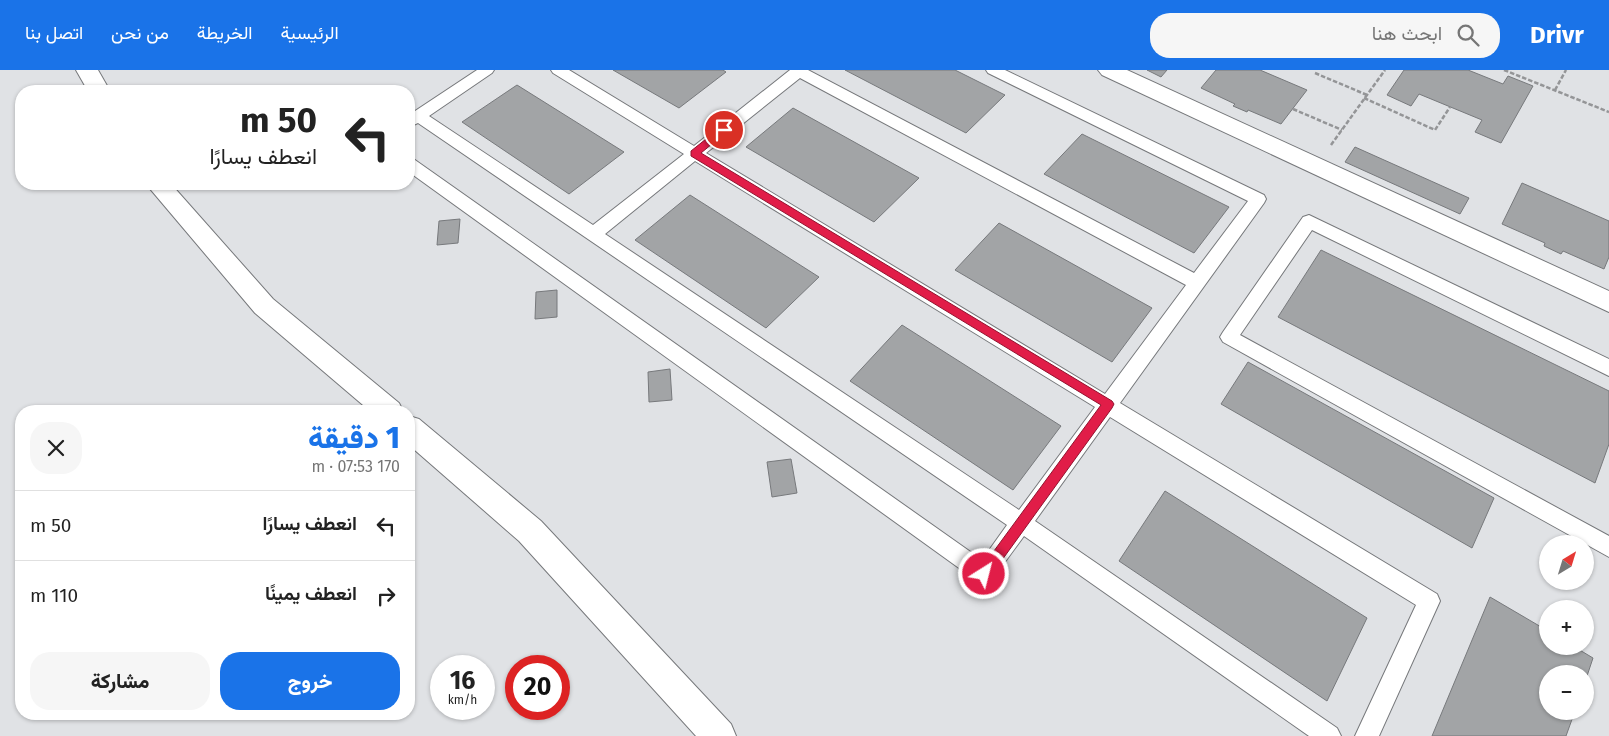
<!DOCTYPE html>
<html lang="ar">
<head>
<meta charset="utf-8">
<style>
	body { margin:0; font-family:"Fira Sans",Vazirmatn,sans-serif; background:#f6f6f6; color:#222; direction:rtl; height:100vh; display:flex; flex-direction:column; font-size:19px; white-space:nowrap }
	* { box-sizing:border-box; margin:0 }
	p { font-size:16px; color:#767676 }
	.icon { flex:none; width:28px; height:28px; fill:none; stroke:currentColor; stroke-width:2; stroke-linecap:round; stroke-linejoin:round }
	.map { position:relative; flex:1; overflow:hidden; direction:ltr }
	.sheet { position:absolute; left:15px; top:335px; width:400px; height:315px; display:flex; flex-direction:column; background:#fff; border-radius:20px; box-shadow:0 1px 4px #0004; direction:rtl }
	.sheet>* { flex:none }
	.top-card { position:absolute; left:15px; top:15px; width:400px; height:105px; border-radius:20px; box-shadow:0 1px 4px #0004; direction:rtl; background:#fff; color:#222; overflow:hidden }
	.needle { width:32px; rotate:38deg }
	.controls { position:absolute; left:1539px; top:465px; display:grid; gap:10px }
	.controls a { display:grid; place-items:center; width:55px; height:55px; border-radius:50%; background:#fff; box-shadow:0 1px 4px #0004; font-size:25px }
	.speed { position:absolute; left:430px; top:585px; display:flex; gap:10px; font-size:25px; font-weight:700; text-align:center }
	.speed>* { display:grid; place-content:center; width:65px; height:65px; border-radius:50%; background:#fff; box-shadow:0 1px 4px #0004; line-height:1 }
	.speed small { font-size:12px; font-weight:400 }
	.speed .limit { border:8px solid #d22; background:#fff; color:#111 }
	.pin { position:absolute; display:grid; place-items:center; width:42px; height:42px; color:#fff; margin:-21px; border:2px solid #fff; border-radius:50%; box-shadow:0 1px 5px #0007 }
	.me { position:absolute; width:55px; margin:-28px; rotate:36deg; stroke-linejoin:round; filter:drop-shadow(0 0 4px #0008) }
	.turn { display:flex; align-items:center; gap:18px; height:105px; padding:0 15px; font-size:22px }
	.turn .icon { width:65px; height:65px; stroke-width:2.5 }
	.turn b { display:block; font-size:35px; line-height:42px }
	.round { display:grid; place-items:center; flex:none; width:52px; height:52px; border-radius:20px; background:#f6f6f6 }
	.head { display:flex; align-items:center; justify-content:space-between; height:85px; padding:0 15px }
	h1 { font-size:30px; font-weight:800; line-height:38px; color:#1a73e8 }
	.primary-button { display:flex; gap:10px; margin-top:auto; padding:10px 15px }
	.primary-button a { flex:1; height:58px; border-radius:20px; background:#1a73e8; color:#fff; font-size:20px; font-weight:800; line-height:58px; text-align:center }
	.primary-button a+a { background:#f6f6f6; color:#222 }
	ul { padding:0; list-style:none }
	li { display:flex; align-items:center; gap:15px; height:70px; padding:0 15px; border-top:1px solid #e0e0e0 }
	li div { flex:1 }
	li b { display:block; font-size:19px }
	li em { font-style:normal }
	header { display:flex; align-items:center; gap:30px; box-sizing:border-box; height:70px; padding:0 25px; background:#1a73e8; color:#fff }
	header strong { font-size:24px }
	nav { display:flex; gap:28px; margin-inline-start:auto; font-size:18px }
	.search { width:350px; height:45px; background:#f6f6f6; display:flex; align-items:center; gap:12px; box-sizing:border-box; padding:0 18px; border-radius:20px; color:#767676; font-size:19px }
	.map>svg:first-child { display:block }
	.building { fill:#a2a4a6; stroke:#77797c }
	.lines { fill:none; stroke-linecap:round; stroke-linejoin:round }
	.service-casing { stroke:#76787b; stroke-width:2 }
	.minor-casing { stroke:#76787b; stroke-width:2 }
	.path { stroke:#949597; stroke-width:2.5; stroke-dasharray:4.5 2; stroke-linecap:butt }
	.service { fill:#fff; fill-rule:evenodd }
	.minor { fill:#fff; fill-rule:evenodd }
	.route { fill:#e11d48; stroke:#92132f }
</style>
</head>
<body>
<header>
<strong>Drivr</strong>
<div class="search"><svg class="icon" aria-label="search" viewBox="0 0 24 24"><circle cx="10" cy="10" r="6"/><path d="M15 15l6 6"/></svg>ابحث هنا</div>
<nav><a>الرئيسية</a><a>الخريطة</a><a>من نحن</a><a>اتصل بنا</a></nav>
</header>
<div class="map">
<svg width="1609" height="666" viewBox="0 0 1609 666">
	<rect width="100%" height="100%" fill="#e0e2e5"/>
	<g class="building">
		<polygon points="613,0 723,0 726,2 679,38"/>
		<polygon points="845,0 955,0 1005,25 966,63"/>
		<polygon points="1147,0 1167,0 1161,7"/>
		<polygon points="1216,0 1260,0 1307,20 1281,54 1248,40 1247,42 1233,36 1235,34 1201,18"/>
		<polygon points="1404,0 1468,0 1503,14 1508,6 1533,16 1501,73 1475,62 1482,50 1419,24 1411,36 1387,25"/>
		<polygon points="517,15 624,82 569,124 462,52"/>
		<polygon points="793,38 919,108 874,152 746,77"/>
		<polygon points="1082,64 1229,137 1194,183 1044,104"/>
		<polygon points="1355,77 1469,128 1460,144 1345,92"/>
		<polygon points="1522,113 1609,151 1609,187 1604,199 1563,181 1561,184 1544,176 1545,173 1502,154"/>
		<polygon points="690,125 819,207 766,258 635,170"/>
		<polygon points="460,149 458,173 437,175 439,151"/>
		<polygon points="999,153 1152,238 1112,292 955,200"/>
		<polygon points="1321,180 1609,321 1609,374 1595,413 1278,247"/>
		<polygon points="557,220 557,247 535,249 536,222"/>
		<polygon points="902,255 1061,356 1013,420 850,311"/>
		<polygon points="1248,292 1494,428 1472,478 1221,334"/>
		<polygon points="670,299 672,330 649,332 648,302"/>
		<polygon points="791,389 797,423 772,427 767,392"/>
		<polygon points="1165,421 1367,548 1327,631 1119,491"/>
		<polygon points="1490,527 1548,561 1548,576 1573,576 1593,588 1585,612 1585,604 1548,604 1548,641 1575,641 1566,666 1432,666"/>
	</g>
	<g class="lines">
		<g class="service-casing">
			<g id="service">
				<path d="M477 0H494L492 3 429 46 593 155 684 84 553 3 551 0H569L694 76 790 0H808L1194 203 1248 131 988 3 986 0H1005L1264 125 1266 129 1264 133 1120 333 1437 524 1440 531 1379 666H1355L1416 535 1110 347 1035 451 1337 658 1341 666H1309L1024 466 991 511 984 514 977 511 409 102V88L415 90 982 490 1007 455 418 53 409 57V45ZM800 8 1186 215 1105 324 706 83ZM695 91 1095 337 1019 440 605 164Z"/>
				<polygon points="1309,145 1609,289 1609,306 1312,160 1240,265 1609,466 1609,487 1223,272 1220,267 1223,262 1303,147"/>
			</g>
		</g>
		<g class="minor-casing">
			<g id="minor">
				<polygon points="76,0 98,0 110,21 88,21"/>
				<polygon points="1098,0 1127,0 1609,221 1609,242 1102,5"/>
				<polygon points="146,114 171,114 273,229 399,333 403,341 370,341 255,243"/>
				<polygon points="409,346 419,349 541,451 731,654 736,666 696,666 519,471 409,375"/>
			</g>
		</g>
		<g class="path">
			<polyline points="1504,0 1609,42"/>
			<polyline points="1315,3 1367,25"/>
			<polyline points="1555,20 1566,0"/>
			<polyline points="1364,28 1435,60 1450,37"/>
			<polyline points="1293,39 1342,60"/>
			<polyline points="1331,75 1385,0"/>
		</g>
		<use href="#service" class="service"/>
		<use href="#minor" class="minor"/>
	</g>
	<polygon class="route" points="721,57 728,57 729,60 701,83 1112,331 1114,334 1112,338 989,508 984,510 980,508 978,504 980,500 1101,335 691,86 691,81"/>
</svg>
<div class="controls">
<a><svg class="needle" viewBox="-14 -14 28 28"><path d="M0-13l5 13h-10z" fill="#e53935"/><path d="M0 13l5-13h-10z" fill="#767676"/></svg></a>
<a>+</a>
<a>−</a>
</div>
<div class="speed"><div>16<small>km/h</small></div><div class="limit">20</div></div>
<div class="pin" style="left:724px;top:60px;background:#d93025"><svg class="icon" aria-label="arrive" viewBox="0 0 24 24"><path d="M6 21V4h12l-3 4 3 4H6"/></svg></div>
<svg class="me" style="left:984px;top:504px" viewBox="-20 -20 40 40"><circle r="17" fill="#e11d48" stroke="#fff" stroke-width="3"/><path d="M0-11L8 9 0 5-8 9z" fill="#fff"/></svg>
<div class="top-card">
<div class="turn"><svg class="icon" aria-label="left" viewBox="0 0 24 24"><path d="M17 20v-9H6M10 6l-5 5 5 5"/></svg><div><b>50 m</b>انعطف يسارًا</div></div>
</div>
<section class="sheet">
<div class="head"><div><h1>1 دقيقة</h1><p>170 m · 07:53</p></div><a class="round"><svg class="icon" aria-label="close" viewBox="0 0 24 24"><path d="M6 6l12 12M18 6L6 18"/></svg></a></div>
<ul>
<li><svg class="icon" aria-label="left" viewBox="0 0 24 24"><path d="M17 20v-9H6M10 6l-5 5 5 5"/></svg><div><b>انعطف يسارًا</b></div><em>50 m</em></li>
<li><svg class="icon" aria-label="right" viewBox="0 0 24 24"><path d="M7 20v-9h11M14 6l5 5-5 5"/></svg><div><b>انعطف يمينًا</b></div><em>110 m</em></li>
</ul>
<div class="primary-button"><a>خروج</a><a>مشاركة</a></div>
</section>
</div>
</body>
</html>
